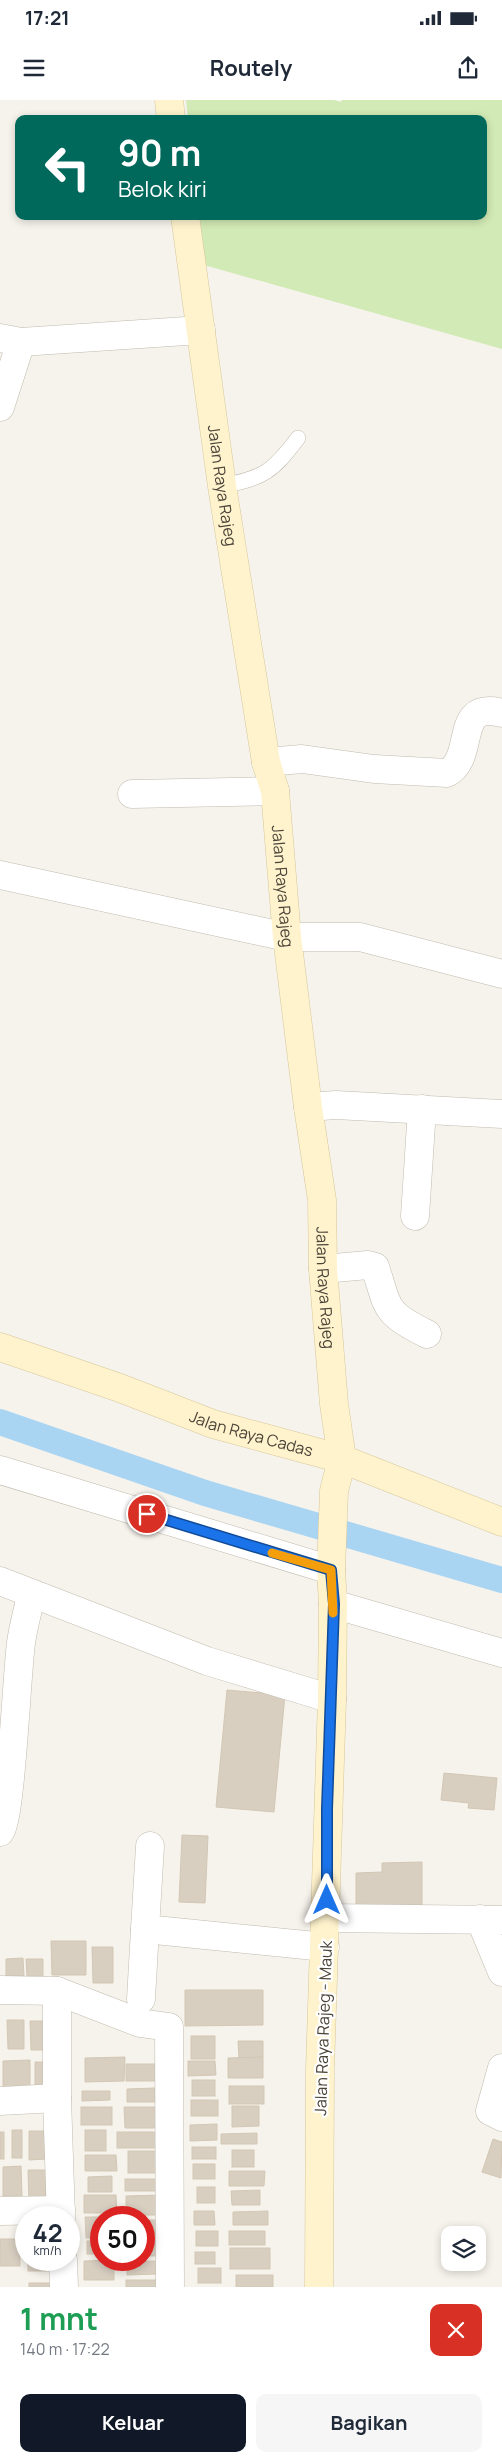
<!DOCTYPE html>
<html lang="id">
<head>
<meta charset="utf-8">
<style>
	body { margin:0; font-family:Manrope,sans-serif; background:#f6f6f7; color:#1f2937; height:100vh; display:flex; flex-direction:column; font-size:19px; white-space:nowrap }
	* { box-sizing:border-box; margin:0 }
	p { font-size:16px; color:#747a83 }
	.icon { flex:none; width:28px; height:28px; fill:none; stroke:currentColor; stroke-width:2; stroke-linecap:round; stroke-linejoin:round }
	.map { position:relative; height:2187px; overflow:hidden }
	.drawer { display:flex; flex-direction:column; background:#fff; flex:1 }
	.drawer>* { flex:none }
	.guide { position:absolute; left:15px; top:15px; width:472px; height:105px; border-radius:10px; box-shadow:0 2px 8px #0003; background:#00695c; color:#fff; overflow:hidden }
	.tools { position:absolute; left:441px; top:2126px; display:grid; gap:10px }
	.tools a { display:grid; place-items:center; width:45px; height:45px; border-radius:10px; background:#fff; box-shadow:0 2px 8px #0003; font-size:25px }
	.speed { position:absolute; left:15px; top:2106px; display:flex; gap:10px; font-size:25px; font-weight:700; text-align:center }
	.speed>* { display:grid; place-content:center; width:65px; height:65px; border-radius:50%; background:#fff; box-shadow:0 2px 8px #0003; line-height:1 }
	.speed small { font-size:12px; font-weight:400 }
	.speed .limit { border:8px solid #d22; background:#fff; color:#111 }
	.pin { position:absolute; display:grid; place-items:center; width:42px; height:42px; color:#fff; margin:-21px; border:2px solid #fff; border-radius:50%; box-shadow:0 1px 5px #0007 }
	.me { position:absolute; width:55px; margin:-28px; rotate:0deg; stroke-linejoin:round; filter:drop-shadow(0 0 4px #0008) }
	.turn { display:flex; align-items:center; gap:18px; height:105px; padding:0 20px; font-size:22px }
	.turn .icon { width:65px; height:65px; stroke-width:2.5 }
	.turn b { display:block; font-size:35px; line-height:42px }
	.round { display:grid; place-items:center; flex:none; width:52px; height:52px; border-radius:10px; background:#f6f6f7 }
	.overview { display:flex; align-items:center; justify-content:space-between; height:85px; padding:0 20px }
	h1 { font-size:30px; font-weight:700; line-height:38px; color:#1e9e55 }
	.cta { display:flex; gap:10px; margin-top:auto; padding:10px 20px }
	.cta a { flex:1; height:58px; border-radius:10px; background:#111827; color:#fff; font-size:20px; font-weight:700; line-height:58px; text-align:center }
	.cta a+a { background:#f6f6f7; color:#1f2937 }
	.status { display:flex; justify-content:space-between; align-items:center; height:35px; padding:0 25px; background:#fff; direction:ltr }
	.status svg { height:14px; fill:currentColor }
	header { display:flex; justify-content:space-between; align-items:center; height:65px; padding:0 20px; background:#fff; font-size:22px; font-weight:700 }
	.map>svg:first-child { display:block }
	.green { fill:#d2eab5 }
	.lines { fill:none; stroke-linecap:round; stroke-linejoin:round }
	.canal { stroke:#a9d4f2; stroke-width:26 }
	.building { fill:#d8cfc1; stroke:#d3c7b4 }
	.lane-casing { stroke:#c2bbae; stroke-width:16 }
	.street-casing { stroke:#c2bbae; stroke-width:29 }
	.secondary-casing { stroke:#d6c79b; stroke-width:29 }
	.lane { stroke:#fff; stroke-width:15 }
	.street { stroke:#fff; stroke-width:28 }
	.secondary { stroke:#fff3cd; stroke-width:28 }
	.route-casing { stroke:#114b97; stroke-width:12 }
	.route { stroke:#1a73e8; stroke-width:9 }
	.slow { stroke:#f59e0b; stroke-width:9 }
	.labels { text-anchor:middle; stroke-width:4.5; stroke-linejoin:round; paint-order:stroke }
	.street-label { font-size:16px; fill:#4b4439; stroke:#fff }
</style>
</head>
<body>
<div class="status"><b>17:21</b><svg viewBox="0 0 49 12"><path d="M0 12V9h3v3zM5 12V6h3v6zM10 12V3h3v9zM15 12V0h3v12zM26 1h20v11H26zM47 4h2v5h-2z"/></svg></div>
<header><svg class="icon" aria-label="menu" viewBox="0 0 24 24"><path d="M4 6h16M4 12h16M4 18h16"/></svg>Routely<svg class="icon" aria-label="share" viewBox="0 0 24 24"><path d="M12 15V3M7 8l5-5 5 5M5 13v7h14v-7"/></svg></header>
<div class="map">
<svg width="502" height="2187" viewBox="0 0 502 2187">
	<rect width="100%" height="100%" fill="#f6f3ec"/>
	<polygon class="green" points="186,0 334,0 341,2 342,0 502,0 502,249 204,165 198,116 484,116 484,19 188,19"/>
	<g class="lines">
		<polyline class="canal" points="0,1322 205,1393 502,1480"/>
	</g>
	<g class="building">
		<polygon points="227,1590 285,1595 274,1712 216,1707"/>
		<polygon points="444,1673 497,1678 494,1710 468,1708 469,1703 441,1700"/>
		<polygon points="182,1735 208,1736 205,1803 179,1802"/>
		<polygon points="422,1762 422,1808 356,1809 356,1773 382,1772 382,1763"/>
		<polygon points="51,1841 86,1841 86,1875 52,1875"/>
		<polygon points="92,1847 113,1847 113,1883 93,1883"/>
		<polygon points="23,1858 24,1876 6,1876 6,1859"/>
		<polygon points="26,1859 43,1859 43,1876 27,1876"/>
		<polygon points="185,1890 263,1890 263,1925 185,1926"/>
		<polygon points="7,1920 24,1920 24,1949 8,1949"/>
		<polygon points="30,1921 46,1921 46,1950 31,1950"/>
		<rect x="191" y="1936" width="24" height="23"/>
		<polygon points="238,1941 263,1941 263,1957 239,1958"/>
		<polygon points="125,1957 124,1981 85,1982 85,1958"/>
		<polygon points="263,1957 263,1978 228,1978 228,1958"/>
		<polygon points="30,1960 30,1992 3,1992 3,1961"/>
		<polygon points="188,1961 215,1961 216,1975 188,1976"/>
		<polygon points="35,1962 51,1962 52,1993 35,1993"/>
		<rect x="126" y="1964" width="35" height="17"/>
		<rect x="192" y="1980" width="23" height="16"/>
		<rect x="229" y="1986" width="35" height="18"/>
		<polygon points="155,1988 155,2002 127,2002 127,1989"/>
		<polygon points="82,1991 110,1991 110,2000 82,2001"/>
		<rect x="191" y="2000" width="27" height="16"/>
		<polygon points="232,2006 259,2006 259,2026 232,2027"/>
		<rect x="81" y="2007" width="31" height="18"/>
		<polygon points="124,2007 156,2007 156,2028 125,2028"/>
		<polygon points="217,2024 217,2040 190,2041 190,2025"/>
		<rect x="12" y="2030" width="10" height="28"/>
		<rect x="85" y="2030" width="21" height="21"/>
		<polygon points="29,2031 46,2031 46,2059 29,2060"/>
		<rect x="0" y="2032" width="4" height="27"/>
		<rect x="117" y="2032" width="43" height="16"/>
		<polygon points="257,2033 257,2044 221,2044 221,2034"/>
		<polygon points="493,2039 502,2042 501,2078 482,2072"/>
		<rect x="192" y="2047" width="24" height="12"/>
		<rect x="232" y="2050" width="22" height="17"/>
		<rect x="128" y="2051" width="31" height="22"/>
		<polygon points="85,2055 116,2055 117,2071 85,2071"/>
		<rect x="193" y="2064" width="22" height="15"/>
		<polygon points="21,2066 22,2096 3,2096 3,2067"/>
		<polygon points="28,2070 46,2070 46,2103 29,2103"/>
		<polygon points="229,2071 265,2071 264,2086 229,2086"/>
		<polygon points="112,2076 112,2092 88,2092 88,2077"/>
		<rect x="125" y="2079" width="35" height="12"/>
		<rect x="197" y="2087" width="18" height="16"/>
		<polygon points="260,2090 260,2105 232,2105 231,2091"/>
		<polygon points="84,2095 116,2095 117,2113 84,2113"/>
		<polygon points="162,2095 162,2115 126,2115 126,2096"/>
		<polygon points="194,2111 214,2111 215,2125 194,2125"/>
		<polygon points="268,2111 268,2125 233,2125 233,2112"/>
		<polygon points="85,2117 115,2117 115,2118 101,2118 101,2138 86,2138"/>
		<rect x="144" y="2120" width="16" height="15"/>
		<rect x="196" y="2131" width="22" height="15"/>
		<rect x="229" y="2131" width="36" height="14"/>
		<rect x="0" y="2139" width="20" height="27"/>
		<rect x="87" y="2141" width="14" height="13"/>
		<rect x="144" y="2141" width="15" height="15"/>
		<rect x="230" y="2148" width="40" height="21"/>
		<rect x="195" y="2152" width="20" height="12"/>
		<rect x="28" y="2160" width="27" height="11"/>
		<polygon points="114,2160 114,2180 84,2180 84,2161"/>
		<polygon points="156,2161 156,2174 127,2175 127,2162"/>
		<rect x="198" y="2168" width="23" height="15"/>
		<rect x="236" y="2175" width="37" height="12"/>
		<rect x="126" y="2180" width="33" height="7"/>
		<rect x="29" y="2183" width="26" height="4"/>
	</g>
	<g class="lines">
		<g class="lane-casing">
			<path id="lane" d="M222 386C264 378 272 372 298 338"/>
		</g>
		<g class="street-casing">
			<g id="street">
				<polyline points="0,238 21,242 201,230"/>
				<polyline points="0,307 21,242"/>
				<path d="M266 662 302 659 374 669 447 673C477 657 452 600 502 613"/>
				<polyline points="132,694 275,691"/>
				<polyline points="0,775 287,837 360,837 502,874"/>
				<polyline points="308,1007 336,1005 502,1014"/>
				<polyline points="415,1116 422,1009"/>
				<path d="M323 1169 368 1165 375 1167C389 1209 383 1212 427 1234"/>
				<polyline points="0,1370 331,1470"/>
				<polyline points="0,1481 207,1561 332,1599"/>
				<polyline points="333,1504 502,1553"/>
				<path d="M0 1732C11 1719 17 1571 21 1543 23 1527 28 1511 31 1495"/>
				<polyline points="327,1818 502,1820"/>
				<polyline points="480,1819 502,1872"/>
				<polyline points="145,1829 150,1746"/>
				<polyline points="0,1890 57,1891 140,1923 169,1927 170,2187"/>
				<polyline points="57,1891 57,1998 61,2118"/>
				<polyline points="141,1899 145,1829 325,1847"/>
				<polyline points="502,1968 490,2011 502,2017"/>
				<polyline points="0,2001 57,1998"/>
				<polyline points="0,2111 61,2110"/>
				<polyline points="63,2160 64,2187"/>
			</g>
		</g>
		<g class="secondary-casing">
			<g id="secondary">
				<polyline points="169,0 171,19"/>
				<path id="s1" d="M185 116 222 386 266 662 275 691 287 837 308 1007 322 1100 323 1169 334 1304 342 1359 334 1391 331 1470 333 1504 332 1599 320 1970 319 2187"/>
				<path id="s2" d="M0 1247 120 1288 213 1324 342 1359 502 1422"/>
			</g>
		</g>
		<use href="#lane" class="lane"/>
		<use href="#street" class="street"/>
		<use href="#secondary" class="secondary"/>
	</g>
	<g class="lines">
		<g class="route-casing">
			<polyline id="route" points="147,1414 331,1470 334,1504 327,1709 327,1800"/>
		</g>
		<use href="#route" class="route"/>
		<polyline class="slow" points="272,1453 331,1470 333,1513"/>
	</g>
	<g class="labels">
		<g class="street-label">
			<text dy="6" stroke="none"><textPath href="#s1" startOffset="272">Jalan Raya Rajeg</textPath></text>
			<text dy="6" stroke="none"><textPath href="#s1" startOffset="678">Jalan Raya Rajeg</textPath></text>
			<text dy="6" stroke="none"><textPath href="#s1" startOffset="1082">Jalan Raya Rajeg</textPath></text>
			<text dy="6" stroke="none"><textPath href="#s2" startOffset="266">Jalan Raya Cadas</textPath></text>
			<text transform="translate(323 1928) rotate(-88)" y="6">Jalan Raya Rajeg - Mauk</text>
		</g>
	</g>
</svg>
<div class="tools">
<a><svg class="icon" aria-label="layers" viewBox="0 0 24 24"><path d="M12 4l9 5-9 5-9-5zM3 14l9 5 9-5"/></svg></a>
</div>
<div class="speed"><div>42<small>km/h</small></div><div class="limit">50</div></div>
<div class="pin" style="left:147px;top:1414px;background:#d93025"><svg class="icon" aria-label="arrive" viewBox="0 0 24 24"><path d="M6 21V4h12l-3 4 3 4H6"/></svg></div>
<svg class="me" style="left:327px;top:1800px" viewBox="-20 -20 40 40"><path d="M0-17L14 15 0 8-14 15z" fill="#1a73e8" stroke="#fff" stroke-width="4"/></svg>
<div class="guide">
<div class="turn"><svg class="icon" aria-label="left" viewBox="0 0 24 24"><path d="M17 20v-9H6M10 6l-5 5 5 5"/></svg><div><b>90 m</b>Belok kiri</div></div>
</div>
</div>
<section class="drawer">
<div class="overview"><div><h1>1 mnt</h1><p>140 m · 17:22</p></div><a class="round" style="background:#d93025;color:#fff"><svg class="icon" aria-label="close" viewBox="0 0 24 24"><path d="M6 6l12 12M18 6L6 18"/></svg></a></div>
<div class="cta"><a>Keluar</a><a>Bagikan</a></div>
</section>
</body>
</html>
